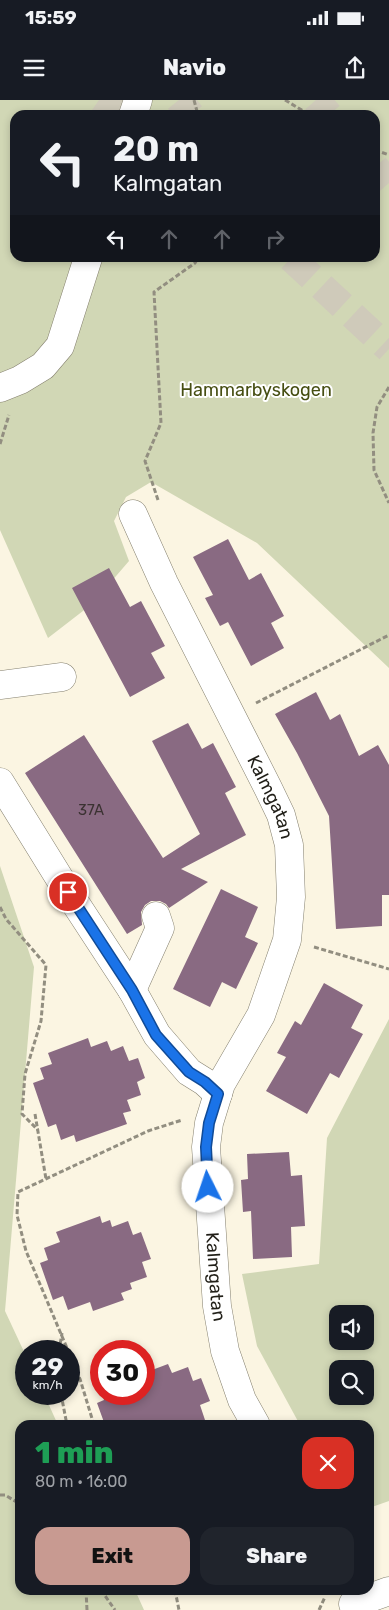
<!DOCTYPE html>
<html lang="en">
<head>
<meta charset="utf-8">
<style>
	body { margin:0; font-family:Rubik,sans-serif; background:#20242c; color:#f1f3f6; height:100vh; display:flex; flex-direction:column; font-size:19px; white-space:nowrap }
	* { box-sizing:border-box; margin:0 }
	p { font-size:16px; color:#9ea1a6 }
	.icon { flex:none; width:28px; height:28px; fill:none; stroke:currentColor; stroke-width:2; stroke-linecap:round; stroke-linejoin:round }
	.map { position:relative; flex:1; overflow:hidden }
	.details { position:absolute; left:15px; top:1320px; width:359px; height:175px; display:flex; flex-direction:column; background:#171b24; border-radius:15px; box-shadow:0 2px 8px #0003 }
	.details>* { flex:none }
	.hud { position:absolute; left:10px; top:10px; width:370px; height:152px; border-radius:15px; box-shadow:0 2px 8px #0003; background:#171b24; color:#f1f3f6; overflow:hidden }
	.tools { position:absolute; left:329px; top:1205px; display:grid; gap:10px }
	.tools a { display:grid; place-items:center; width:45px; height:45px; border-radius:10px; background:#171b24; box-shadow:0 2px 8px #0003; font-size:25px }
	.speed { position:absolute; left:15px; top:1240px; display:flex; gap:10px; font-size:25px; font-weight:700; text-align:center }
	.speed>* { display:grid; place-content:center; width:65px; height:65px; border-radius:50%; background:#171b24; box-shadow:0 2px 8px #0003; line-height:1 }
	.speed small { font-size:12px; font-weight:400 }
	.speed .limit { border:8px solid #d22; background:#fff; color:#111 }
	.pin { position:absolute; display:grid; place-items:center; width:42px; height:42px; color:#fff; margin:-21px; border:2px solid #fff; border-radius:50%; box-shadow:0 1px 5px #0007 }
	.me { position:absolute; width:55px; margin:-28px; rotate:356deg; stroke-linejoin:round; filter:drop-shadow(0 0 4px #0008) }
	.turn { display:flex; align-items:center; gap:18px; height:105px; padding:0 20px; font-size:22px }
	.turn .icon { width:65px; height:65px; stroke-width:2.5 }
	.turn b { display:block; font-size:35px; line-height:42px }
	.lanes { display:flex; align-items:center; height:48px; padding:0 20px; background:#0003; justify-content:center; gap:25px; direction:ltr }
	.lanes .off { opacity:.35 }
	.round { display:grid; place-items:center; flex:none; width:52px; height:52px; border-radius:15px; background:#20242c }
	.head { display:flex; align-items:center; justify-content:space-between; height:85px; padding:0 20px }
	h1 { font-size:30px; font-weight:800; line-height:38px; color:#1e9e55 }
	.primary-button { display:flex; gap:10px; margin-top:auto; padding:10px 20px }
	.primary-button a { flex:1; height:58px; border-radius:15px; background:#c89a91; color:#111; font-size:20px; font-weight:800; line-height:58px; text-align:center }
	.primary-button a+a { background:#20242c; color:#f1f3f6 }
	.status { display:flex; justify-content:space-between; align-items:center; height:35px; padding:0 25px; background:#171b24; direction:ltr }
	.status svg { height:14px; fill:currentColor }
	header { display:flex; justify-content:space-between; align-items:center; height:65px; padding:0 20px; background:#171b24; font-size:22px; font-weight:800 }
	.map>svg:first-child { display:block }
	.green { fill:#d1d7b5; fill-rule:evenodd }
	.building { fill:#896a82 }
	.lines { fill:none; stroke-linecap:round; stroke-linejoin:round }
	.highway-tunnel { stroke:#cfcaba; stroke-width:28; stroke-dasharray:28 14; stroke-linecap:butt }
	.minor-casing { stroke:#85806f; stroke-width:29 }
	.path { stroke:#928e80; stroke-width:3; stroke-dasharray:5 2.5; stroke-linecap:butt }
	.minor { stroke:#fff; stroke-width:28 }
	.route-casing { stroke:#114b97; stroke-width:12 }
	.route { stroke:#1a73e8; stroke-width:9 }
	.labels { text-anchor:middle; stroke-width:4; stroke-linejoin:round; paint-order:stroke }
	.number-label { font-size:15px; fill:#3b3232 }
	.park-label { font-size:18px; fill:#464e12; stroke:#fff }
	.street-label { font-size:18px; fill:#211f18; stroke:#fff }
</style>
</head>
<body>
<div class="status"><b>15:59</b><svg viewBox="0 0 49 12"><path d="M0 12V9h3v3zM5 12V6h3v6zM10 12V3h3v9zM15 12V0h3v12zM26 1h20v11H26zM47 4h2v5h-2z"/></svg></div>
<header><svg class="icon" aria-label="menu" viewBox="0 0 24 24"><path d="M4 6h16M4 12h16M4 18h16"/></svg>Navio<svg class="icon" aria-label="share" viewBox="0 0 24 24"><path d="M12 15V3M7 8l5-5 5 5M5 13v7h14v-7"/></svg></header>
<div class="map">
<svg width="389" height="1510" viewBox="0 0 389 1510">
	<rect width="100%" height="100%" fill="#fbf5e2"/>
	<g class="green">
		<path d="M0 0H389V568L257 443 151 382 126 397 114 421 129 461 92 504 48 538 0 430ZM15 15H375V158H15Z"/>
		<polygon points="0,766 34,867 5,1211 26,1256 26,1294 44,1294 58,1325 20,1325 20,1490 135,1490 144,1510 0,1510"/>
		<path d="M389 919V1401L369 1408V1325H300L257 1246 242 1174 319 1164 327 1038ZM338 1214H365V1241H338ZM338 1269H365V1296H338Z"/>
	</g>
	<g class="building">
		<polygon points="228,439 249,480 261,473 284,516 271,523 284,548 251,566 228,522 220,526 205,498 213,495 193,457"/>
		<polygon points="109,468 130,507 141,501 165,546 151,553 165,578 130,597 72,488"/>
		<polygon points="316,592 330,620 340,614 359,656 378,645 389,665 389,795 382,795 382,826 336,829 329,716 297,653 275,614"/>
		<polygon points="188,623 202,649 213,643 236,687 225,693 246,735 181,769 208,782 169,808 166,804 160,801 151,801 145,805 141,812 142,825 127,834 25,673 84,635 163,758 200,734 152,641"/>
		<polygon points="221,789 258,807 245,837 258,843 236,889 222,882 210,907 173,889"/>
		<polygon points="324,883 363,905 351,928 363,934 339,978 330,973 307,1014 266,991 286,957 277,953 295,921 301,925"/>
		<polygon points="88,938 91,947 107,941 111,951 123,946 129,961 138,958 145,978 137,982 141,995 127,1000 131,1011 123,1013 127,1024 76,1042 74,1035 61,1040 56,1024 48,1027 33,983 44,979 40,968 52,964 48,953"/>
		<polygon points="289,1052 291,1076 302,1075 305,1126 291,1127 292,1157 253,1159 251,1111 243,1112 241,1080 248,1079 247,1054"/>
		<polygon points="100,1116 102,1123 110,1120 112,1127 128,1121 133,1135 141,1132 151,1159 142,1162 147,1177 130,1183 132,1189 121,1193 124,1200 93,1211 90,1202 68,1210 63,1196 53,1200 40,1163 48,1160 44,1148 60,1142 56,1132"/>
		<polygon points="168,1264 172,1273 188,1267 193,1281 201,1278 210,1301 200,1305 205,1320 191,1325 105,1325 97,1303 104,1300 102,1294 144,1294 144,1273"/>
	</g>
	<g class="lines">
		<g class="highway-tunnel">
			<polyline points="99,0 121,15"/>
			<polyline points="179,0 191,15"/>
			<polyline points="316,0 329,15"/>
			<polyline points="375,67 389,83"/>
			<polyline points="291,158 389,249"/>
		</g>
		<g class="minor-casing">
			<g id="minor">
				<polyline points="133,15 138,0"/>
				<polyline points="0,288 20,280 43,266 60,246 88,158"/>
				<path id="s1" d="M133 414 164 483 268 688 281 715 289 745 291 797 287 840 261 915 221 984 209 1023 206 1047 217 1206 225 1251 242 1300 256 1325"/>
				<polyline points="0,585 62,577"/>
				<polyline points="0,682 68,792 132,890 157,935 189,972 205,982 218,994"/>
				<polyline points="132,890 160,828 156,816"/>
				<polyline points="353,1504 389,1491"/>
			</g>
		</g>
		<g class="path">
			<polyline points="194,0 198,15"/>
			<polyline points="285,0 310,15"/>
			<polyline points="375,50 389,55"/>
			<polyline points="389,287 377,307 373,333 374,370 389,403"/>
			<polyline points="0,344 9,315"/>
			<polyline points="158,400 145,361 161,323 154,192 195,163 198,158"/>
			<polyline points="256,603 389,535"/>
			<polyline points="0,807 6,819 46,865 41,921 25,974 22,1014 38,1030"/>
			<polyline points="314,847 389,869"/>
			<polyline points="35,1014 46,1079"/>
			<polyline points="59,1251 62,1233"/>
			<polyline points="61,1294 67,1325"/>
			<polyline points="94,1325 80,1279 26,1151 17,1115 18,1092 148,1031 182,1020"/>
			<polyline points="0,1395 5,1395 20,1404"/>
			<polyline points="86,1490 87,1510"/>
			<polyline points="101,1490 115,1510"/>
			<polyline points="175,1490 179,1510"/>
			<polyline points="319,1510 325,1497"/>
		</g>
		<use href="#minor" class="minor"/>
	</g>
	<g class="lines">
		<g class="route-casing">
			<polyline id="route" points="68,792 132,890 156,935 189,972 205,982 218,994 209,1023 206,1047 208,1087"/>
		</g>
		<use href="#route" class="route"/>
	</g>
	<g class="labels">
		<g class="number-label">
			<text x="91" y="715">37A</text>
		</g>
		<g class="park-label">
			<text x="256" y="296">Hammarbyskogen</text>
		</g>
		<g class="street-label">
			<text dy="6" stroke="none"><textPath href="#s1" startOffset="315">Kalmgatan</textPath></text>
			<text dy="6" stroke="none"><textPath href="#s1" startOffset="816">Kalmgatan</textPath></text>
		</g>
	</g>
</svg>
<div class="tools">
<a><svg class="icon" aria-label="sound" viewBox="0 0 24 24"><path d="M4 9h4l5-4v14l-5-4H4zM17 9q2 3 0 6"/></svg></a>
<a><svg class="icon" aria-label="search" viewBox="0 0 24 24"><circle cx="10" cy="10" r="6"/><path d="M15 15l6 6"/></svg></a>
</div>
<div class="speed"><div>29<small>km/h</small></div><div class="limit">30</div></div>
<div class="pin" style="left:68px;top:792px;background:#d93025"><svg class="icon" aria-label="arrive" viewBox="0 0 24 24"><path d="M6 21V4h12l-3 4 3 4H6"/></svg></div>
<svg class="me" style="left:208px;top:1087px" viewBox="-20 -20 40 40"><circle r="19" fill="#fff"/><path d="M0-13L10 11 0 6-10 11z" fill="#1a73e8"/></svg>
<div class="hud">
<div class="turn"><svg class="icon" aria-label="left" viewBox="0 0 24 24"><path d="M17 20v-9H6M10 6l-5 5 5 5"/></svg><div><b>20 m</b>Kalmgatan</div></div>
<div class="lanes"><svg class="icon" aria-label="left" viewBox="0 0 24 24"><path d="M17 20v-9H6M10 6l-5 5 5 5"/></svg><svg class="icon off" aria-label="ahead" viewBox="0 0 24 24"><path d="M12 20V5M6 11l6-6 6 6"/></svg><svg class="icon off" aria-label="ahead" viewBox="0 0 24 24"><path d="M12 20V5M6 11l6-6 6 6"/></svg><svg class="icon off" aria-label="right" viewBox="0 0 24 24"><path d="M7 20v-9h11M14 6l5 5-5 5"/></svg></div>
</div>
<section class="details">
<div class="head"><div><h1>1 min</h1><p>80 m · 16:00</p></div><a class="round" style="background:#d93025;color:#fff"><svg class="icon" aria-label="close" viewBox="0 0 24 24"><path d="M6 6l12 12M18 6L6 18"/></svg></a></div>
<div class="primary-button"><a>Exit</a><a>Share</a></div>
</section>
</div>
</body>
</html>
